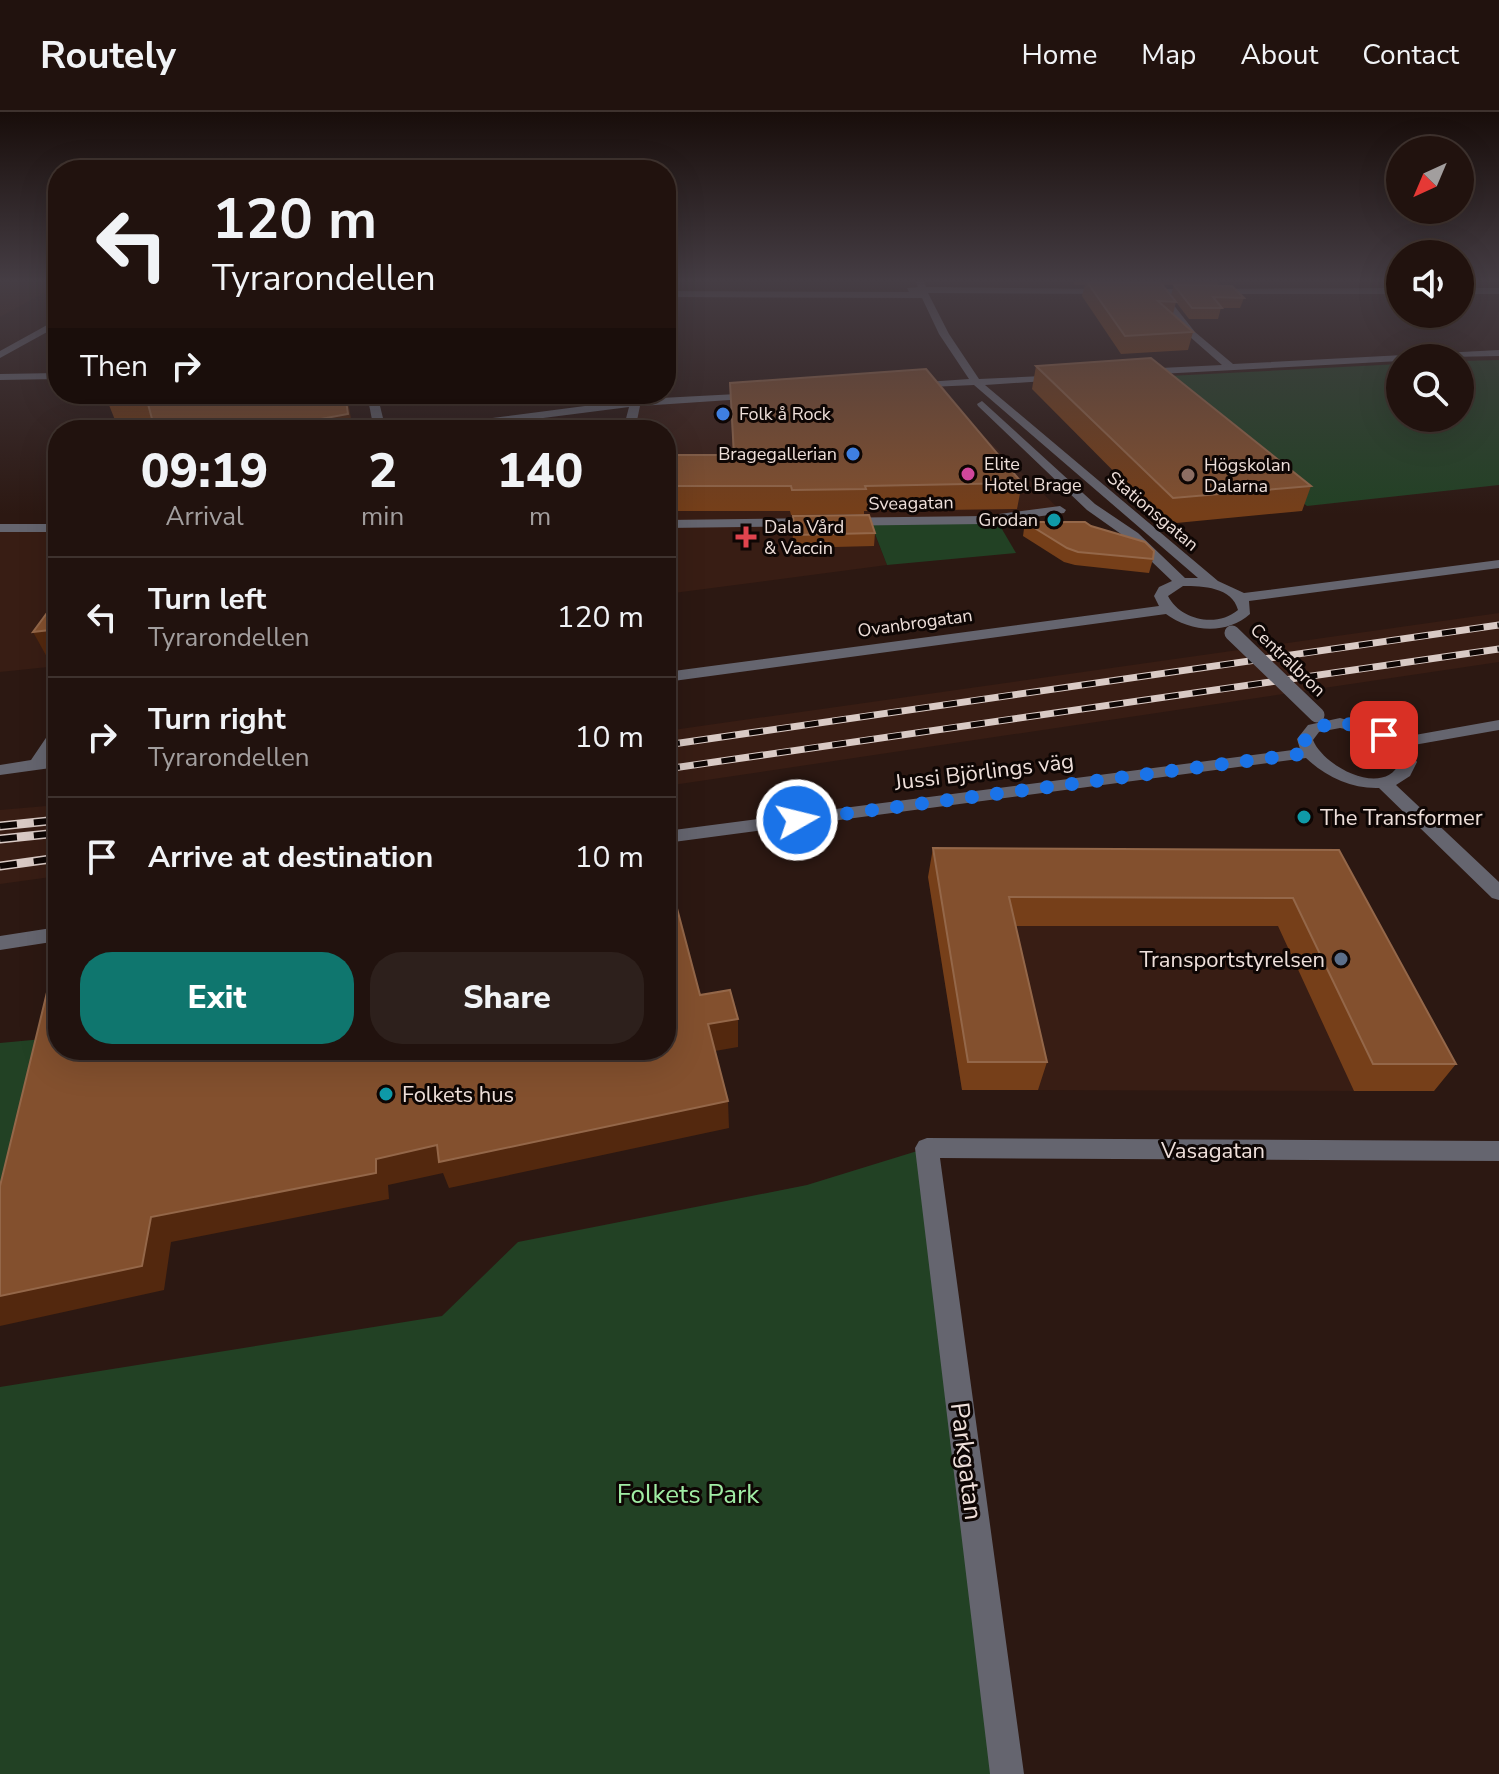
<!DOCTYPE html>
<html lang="en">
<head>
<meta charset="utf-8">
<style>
	body { margin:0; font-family:"Nunito Sans",sans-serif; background:#2d201c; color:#f1f3f6; height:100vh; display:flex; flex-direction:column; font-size:30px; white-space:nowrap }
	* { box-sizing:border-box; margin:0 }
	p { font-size:26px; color:#a29e9e }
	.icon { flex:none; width:44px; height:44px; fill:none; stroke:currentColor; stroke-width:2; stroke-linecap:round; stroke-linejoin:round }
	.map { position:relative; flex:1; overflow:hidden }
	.drawer { position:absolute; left:48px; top:308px; width:628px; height:640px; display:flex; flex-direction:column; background:#21120e; border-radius:32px; box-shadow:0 8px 32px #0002,0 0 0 2px #3e322e }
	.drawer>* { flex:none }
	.banner { position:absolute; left:48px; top:48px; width:628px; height:244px; border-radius:32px; box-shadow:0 8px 32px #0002,0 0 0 2px #3e322e; background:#21120e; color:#f1f3f6; overflow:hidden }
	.needle { width:52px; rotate:224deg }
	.tools { position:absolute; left:1386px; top:24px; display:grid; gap:16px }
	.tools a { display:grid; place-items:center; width:88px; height:88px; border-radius:50%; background:#21120e; box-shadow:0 8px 32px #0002,0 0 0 2px #3e322e; font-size:40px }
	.pin { position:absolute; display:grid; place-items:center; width:68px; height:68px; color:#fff; margin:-34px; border-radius:16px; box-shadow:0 4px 12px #0006 }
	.me { position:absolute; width:88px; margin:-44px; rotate:82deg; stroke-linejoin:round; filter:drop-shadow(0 0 6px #0008) }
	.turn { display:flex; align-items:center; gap:28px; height:168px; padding:0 32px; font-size:36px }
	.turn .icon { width:104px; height:104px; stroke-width:2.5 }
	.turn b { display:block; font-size:56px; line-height:68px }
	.then { display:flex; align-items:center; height:76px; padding:0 32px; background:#0003; gap:16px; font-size:30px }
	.eta { display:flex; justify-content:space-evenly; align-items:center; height:136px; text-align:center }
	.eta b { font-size:48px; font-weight:800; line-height:56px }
	.button { display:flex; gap:16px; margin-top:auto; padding:16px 32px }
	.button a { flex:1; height:92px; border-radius:32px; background:#0f766e; color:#fff; font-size:32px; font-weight:800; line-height:92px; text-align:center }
	.button a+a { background:#2d201c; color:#f1f3f6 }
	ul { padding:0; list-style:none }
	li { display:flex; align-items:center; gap:24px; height:120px; padding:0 32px; border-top:2px solid #3e322e }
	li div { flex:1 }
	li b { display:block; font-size:30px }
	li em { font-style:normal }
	header { display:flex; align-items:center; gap:48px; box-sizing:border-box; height:112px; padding:0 40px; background:#21120e; border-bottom:2px solid #3e322e }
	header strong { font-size:38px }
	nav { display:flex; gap:44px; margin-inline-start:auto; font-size:28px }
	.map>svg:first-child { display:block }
	.built { fill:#381d14 }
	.green { fill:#224124 }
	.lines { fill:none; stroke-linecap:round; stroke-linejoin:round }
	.minor { fill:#65656f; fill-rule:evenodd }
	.rail-far1-casing { stroke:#d9cac5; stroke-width:7 }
	.rail-casing { stroke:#d9cac5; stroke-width:9 }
	.rail-far1 { stroke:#0e0604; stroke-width:5; stroke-dasharray:14; stroke-linecap:butt }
	.rail { stroke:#0e0604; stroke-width:6; stroke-dasharray:17; stroke-linecap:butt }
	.minor-bridge { stroke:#65656f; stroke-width:15 }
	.wall { fill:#763f19 }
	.shaded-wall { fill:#53280e }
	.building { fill:#83502e; stroke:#946749; stroke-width:2 }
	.route { stroke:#1a73e8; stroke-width:14; stroke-dasharray:0 25.2 }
	.shop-dot { fill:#3f7fe0; stroke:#0e0604; stroke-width:3 }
	.hotel-dot { fill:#d1479c; stroke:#0e0604; stroke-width:3 }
	.education-dot { fill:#8d6e63; stroke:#0e0604; stroke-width:3 }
	.culture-dot { fill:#0f9aa8; stroke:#0e0604; stroke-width:3 }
	.health-dot { fill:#e0444e; stroke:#0e0604; stroke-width:3 }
	.service-dot { fill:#5c6f8a; stroke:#0e0604; stroke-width:3 }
	.labels { text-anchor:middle; stroke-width:6; stroke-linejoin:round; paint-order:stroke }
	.far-poi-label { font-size:18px; fill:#eedfda; stroke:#0e0604; text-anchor:start }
	.far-street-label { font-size:18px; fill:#eedfda; stroke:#0e0604 }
	.street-label { font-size:22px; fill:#eedfda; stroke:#0e0604 }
	.poi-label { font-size:22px; fill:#eedfda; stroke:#0e0604; text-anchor:start }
	.near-street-label { font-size:26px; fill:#eedfda; stroke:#0e0604 }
	.near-park-label { font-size:26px; fill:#a0eda4; stroke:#0e0604 }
</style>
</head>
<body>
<header>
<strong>Routely</strong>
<nav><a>Home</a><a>Map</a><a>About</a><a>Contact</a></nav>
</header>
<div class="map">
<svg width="1499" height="1662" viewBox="0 0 1499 1662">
	<rect width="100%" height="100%" fill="#2c1812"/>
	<g class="built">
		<polygon points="0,170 58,170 58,173 0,205"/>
		<polygon points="943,272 950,291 1060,398 984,408 870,410 887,453 666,482 666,318 629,318 635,291"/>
		<polygon points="0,416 58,416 58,554 0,560"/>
		<polygon points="1499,501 1499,550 666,674 666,619"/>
		<polygon points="58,693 58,764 0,772 0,698"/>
		<polygon points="928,765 1323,766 1434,979 962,978"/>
	</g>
	<g class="green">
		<polygon points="1499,248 1499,373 1307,394 1149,265 1400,252 1400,306 1460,306 1460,249"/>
		<polygon points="996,407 1016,441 887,453 870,409"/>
		<polygon points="43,927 0,1191 0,931"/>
		<polygon points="927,1036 1005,1662 0,1662 0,1275 442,1204 518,1130 807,1073"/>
	</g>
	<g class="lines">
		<g class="minor">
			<path d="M916 170H924L926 175 1111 177 1108 182 928 181 949 222 979 267 1064 263 1065 265 1060 268 985 273 1218 469 1244 481 1499 448V456L1249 489 1250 502C1227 523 1190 520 1166 502L666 570V560L1159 494 1154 484 1159 475 1172 469 1128 427 1087 398 978 294 977 292 982 289 1095 392 1138 421 1185 466H1198L974 273 908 276 907 274 912 271 969 267 939 222 922 186 666 185V179L909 180 907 176 918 175ZM1183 474C1203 474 1232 475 1238 498 1217 516 1180 508 1168 484Z"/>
			<polygon points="1400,176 1400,182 1165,182 1195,220 1233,252 1499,238 1499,244 1400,246 1400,249 1140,263 1135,260 1140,257 1222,253 1189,224 1156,182 1140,182 1137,177"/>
			<rect x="1460" y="176" width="39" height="6"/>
			<polygon points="58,207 58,214 0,246 0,239"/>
			<polygon points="58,261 58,267 0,268 0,262"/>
			<polygon points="756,281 761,284 760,286 640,294 635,318 623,318 629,295 448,318 416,318 422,315 631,288 633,282 643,282 642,287"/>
			<polygon points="367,282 377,282 386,318 374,318"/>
			<polygon points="1060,394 1066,398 1064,401 984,412 666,416 666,408 984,404"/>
			<rect x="0" y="412" width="58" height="8"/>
			<path d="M1340 606 1379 617 1398 626 1499 608V618L1408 634 1417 650 1410 664 1396 673 1499 770V788L1492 786 1379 676C1352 677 1326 665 1306 646L666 731V719L1300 637 1297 627 1308 613ZM1340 616C1360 620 1394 628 1400 650 1384 687 1323 654 1313 628L1319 620Z"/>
			<polygon points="58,615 58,633 50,646 58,645 58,655 0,663 0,653 31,648 52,617"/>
			<polygon points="58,815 58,829 0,838 0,824"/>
			<polygon points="927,1026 1499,1029 1499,1049 940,1046 1024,1662 990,1662 915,1036 919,1029"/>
		</g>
		<g class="rail-far1-casing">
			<g id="rail-far1">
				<polyline points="666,633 1499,513"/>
				<polyline points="666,657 1499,537"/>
			</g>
		</g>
		<g class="rail-casing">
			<g id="rail">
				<polyline points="0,714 58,708"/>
				<polyline points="0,727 58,721"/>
				<polyline points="0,754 58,746"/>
			</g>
		</g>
		<use href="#rail-far1" class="rail-far1"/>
		<use href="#rail" class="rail"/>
		<polyline class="minor-bridge" points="1232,521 1317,603"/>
	</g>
	<g class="wall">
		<polygon points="1073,170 1219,170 1218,173 1163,173 1171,183 1174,173 1244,186 1240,196 1221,196 1218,207 1189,207 1176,190 1173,202 1193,220 1188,238 1121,242 1082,184 1085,173 1075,173"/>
		<polygon points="1036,254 1311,374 1302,399 1166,412 1032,277"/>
		<polygon points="730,271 1022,371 1017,397 864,399 864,402 791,403 790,399 666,399 666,343 733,343"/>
		<polygon points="118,282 283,282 283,285 349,295 154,313 117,313 109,293"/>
		<polygon points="793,404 875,421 874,434 794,436 792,417"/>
		<polygon points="1025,410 1091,414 1153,447 1149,461 1075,453 1064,450 1023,424"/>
		<polygon points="933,736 1339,738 1456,952 1434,979 1354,979 1278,814 1016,814 1047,950 1038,978 962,978 928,765"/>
	</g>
	<g class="shaded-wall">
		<polygon points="345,282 349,295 353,318 261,318"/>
		<polygon points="58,517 58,544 47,545 33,520"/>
		<polygon points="738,907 738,935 709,940 708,912"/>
		<polygon points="728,989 729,1016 449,1076 443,1061 388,1073 389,1087 171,1130 164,1178 0,1214 0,1184 151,1105 376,1047 437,1033"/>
	</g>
	<g class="building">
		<polygon points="1087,170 1160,170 1176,190 1158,189 1193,220 1125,224"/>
		<polygon points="1174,173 1232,174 1244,186 1213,185 1222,196 1192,196"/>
		<polygon points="1151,246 1311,374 1173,386 1036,254"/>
		<polygon points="926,257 1022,371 865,374 866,377 792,378 791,374 666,374 666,343 734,343 730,271"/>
		<polygon points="118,282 275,282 275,286 299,282 345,282 348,302 261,318 155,318 148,292 109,293"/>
		<polygon points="869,403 875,421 795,423 793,404"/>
		<polygon points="1025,410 1085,410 1091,414 1145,430 1154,439 1153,447 1078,440 1067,436"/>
		<polygon points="58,486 58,517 33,520"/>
		<polygon points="933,736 1339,738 1456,952 1373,952 1293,786 1009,785 1047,950 968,950"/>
		<polygon points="670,770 700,883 730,878 738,907 708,912 728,989 439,1050 437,1033 376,1047 376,1061 151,1105 142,1154 0,1184 0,1074 49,872 58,870 58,938 666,938 666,771"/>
	</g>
	<linearGradient id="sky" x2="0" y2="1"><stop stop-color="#180d0a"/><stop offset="0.42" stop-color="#453d44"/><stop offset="1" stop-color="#453d44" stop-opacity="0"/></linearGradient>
	<rect width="1499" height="402" fill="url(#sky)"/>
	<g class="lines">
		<path class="route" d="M797 708 1308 641 1304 631 1307 623C1329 604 1359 612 1384 623"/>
	</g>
	<g class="shop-dot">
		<circle cx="723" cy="302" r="8"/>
		<circle cx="853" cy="342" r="8"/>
	</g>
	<circle class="hotel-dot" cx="968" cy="362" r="8"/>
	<circle class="education-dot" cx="1188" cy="363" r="8"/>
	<g class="culture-dot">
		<circle cx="1054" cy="408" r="8"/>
		<circle cx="1304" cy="705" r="8"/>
		<circle cx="386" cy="982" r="8"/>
	</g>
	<path class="health-dot" d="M742 413h8v8h8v8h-8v8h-8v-8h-8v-8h8z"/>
	<circle class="service-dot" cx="1341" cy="847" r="8"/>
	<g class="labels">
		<g class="far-poi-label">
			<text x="739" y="308">Folk å Rock</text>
			<text x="837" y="348" text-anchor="end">Bragegallerian</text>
			<text x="984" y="358">Elite<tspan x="984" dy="21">Hotel Brage</tspan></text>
			<text x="1204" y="359">Högskolan<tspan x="1204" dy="21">Dalarna</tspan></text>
			<text x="1038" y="414" text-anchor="end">Grodan</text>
			<text x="764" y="421">Dala Vård<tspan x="764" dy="21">&amp; Vaccin</tspan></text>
		</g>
		<g class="far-street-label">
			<text transform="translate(911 391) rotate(-1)" y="6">Sveagatan</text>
			<text transform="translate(1153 399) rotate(40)" y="6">Stationsgatan</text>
			<text transform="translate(915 511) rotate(-8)" y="6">Ovanbrogatan</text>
			<text transform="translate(1288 548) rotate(44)" y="6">Centralbron</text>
		</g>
		<g class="street-label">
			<text transform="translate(984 659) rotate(-7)" y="8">Jussi Björlings väg</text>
			<text x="1213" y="1046">Vasagatan</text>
		</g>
		<g class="poi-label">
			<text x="1320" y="713">The Transformer</text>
			<text x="1325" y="855" text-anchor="end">Transportstyrelsen</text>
			<text x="402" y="990">Folkets hus</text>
		</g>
		<g class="near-street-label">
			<text transform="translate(967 1349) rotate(83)" y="9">Parkgatan</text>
		</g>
		<g class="near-park-label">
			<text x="688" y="1391">Folkets Park</text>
		</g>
	</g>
</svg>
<div class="tools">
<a><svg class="needle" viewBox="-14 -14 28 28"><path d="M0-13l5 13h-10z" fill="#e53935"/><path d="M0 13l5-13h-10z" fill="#a29e9e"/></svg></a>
<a><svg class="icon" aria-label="sound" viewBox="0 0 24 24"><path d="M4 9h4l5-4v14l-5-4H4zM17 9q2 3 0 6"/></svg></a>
<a><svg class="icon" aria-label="search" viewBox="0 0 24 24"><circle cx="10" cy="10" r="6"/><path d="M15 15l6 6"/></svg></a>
</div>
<div class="pin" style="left:1384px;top:623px;background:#d93025"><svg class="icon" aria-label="arrive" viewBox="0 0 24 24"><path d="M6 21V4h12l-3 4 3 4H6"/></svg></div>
<svg class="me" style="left:797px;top:708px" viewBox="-20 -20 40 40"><circle r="17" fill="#1a73e8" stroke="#fff" stroke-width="3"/><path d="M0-11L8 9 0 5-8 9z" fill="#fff"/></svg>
<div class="banner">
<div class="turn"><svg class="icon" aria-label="left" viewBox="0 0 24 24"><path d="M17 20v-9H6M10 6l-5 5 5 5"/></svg><div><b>120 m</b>Tyrarondellen</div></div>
<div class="then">Then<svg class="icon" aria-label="right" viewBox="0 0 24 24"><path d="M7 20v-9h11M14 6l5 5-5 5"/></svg></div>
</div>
<section class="drawer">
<div class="eta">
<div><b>09:19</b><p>Arrival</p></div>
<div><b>2</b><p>min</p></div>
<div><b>140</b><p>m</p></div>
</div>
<ul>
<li><svg class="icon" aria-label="left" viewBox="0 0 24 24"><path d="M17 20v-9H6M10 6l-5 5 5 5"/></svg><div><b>Turn left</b><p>Tyrarondellen</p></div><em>120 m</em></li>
<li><svg class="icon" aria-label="right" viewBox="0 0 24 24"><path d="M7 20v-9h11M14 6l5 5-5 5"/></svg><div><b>Turn right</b><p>Tyrarondellen</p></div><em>10 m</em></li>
<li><svg class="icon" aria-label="arrive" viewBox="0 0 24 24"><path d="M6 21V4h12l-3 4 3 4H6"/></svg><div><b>Arrive at destination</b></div><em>10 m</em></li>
</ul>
<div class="button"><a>Exit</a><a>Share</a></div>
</section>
</div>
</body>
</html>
